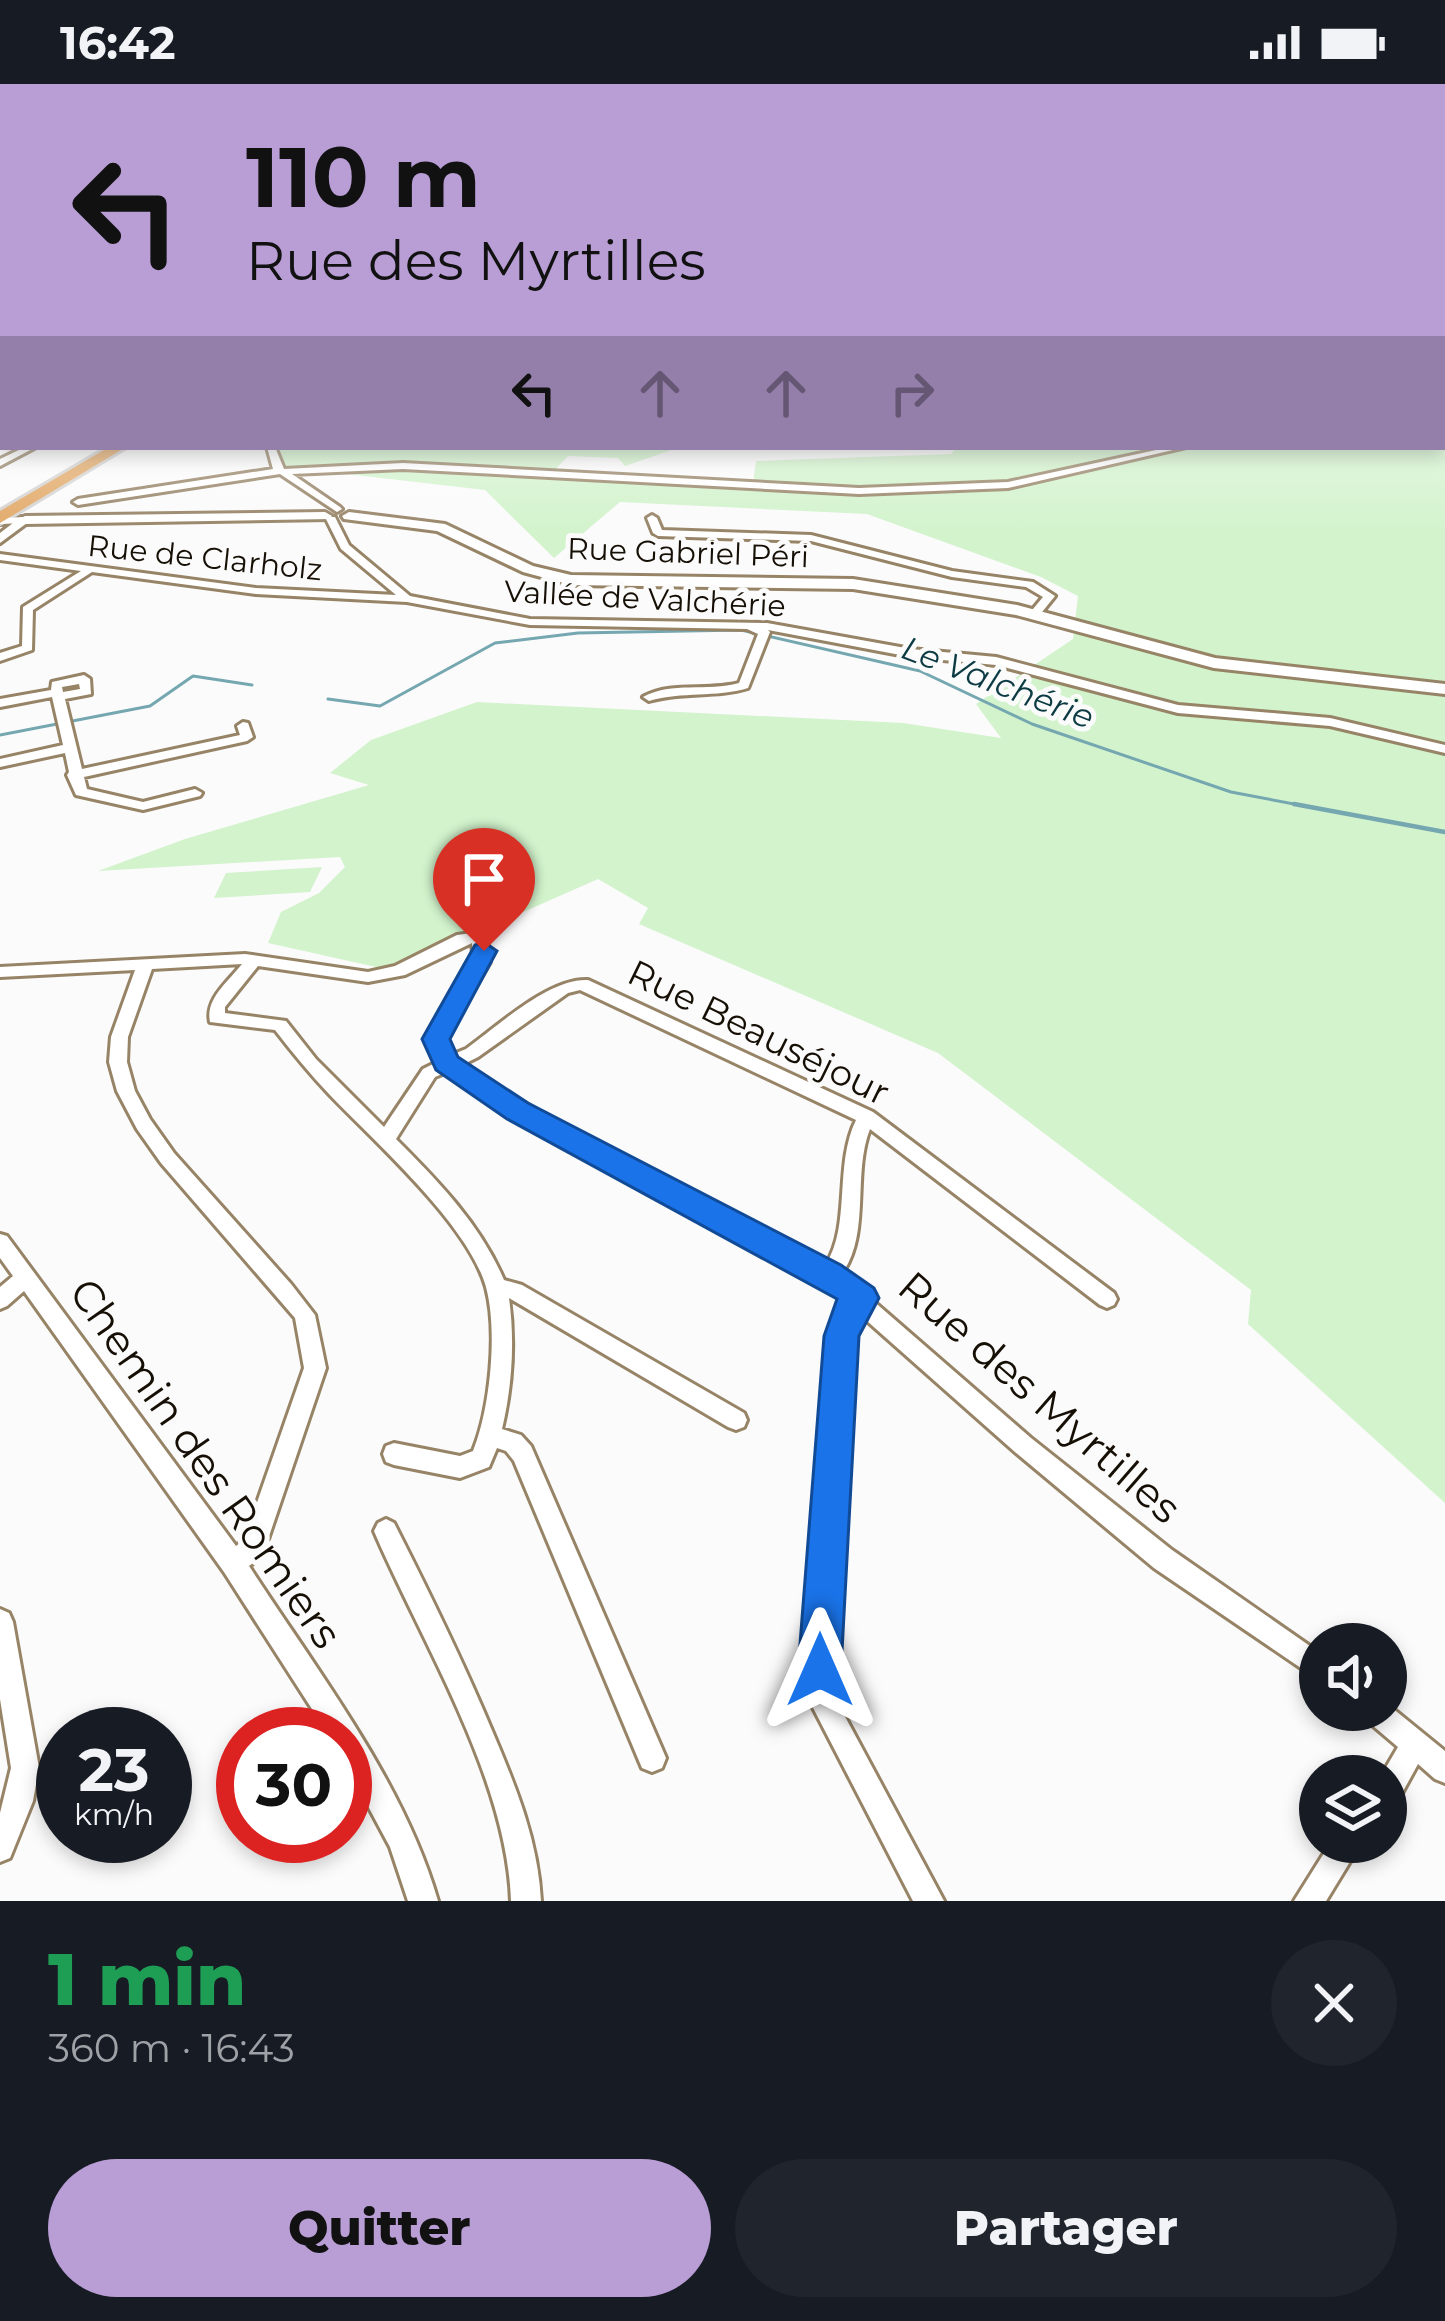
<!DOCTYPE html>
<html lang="fr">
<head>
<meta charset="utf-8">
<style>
	body { margin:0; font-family:Montserrat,sans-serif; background:#20242c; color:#f1f3f6; height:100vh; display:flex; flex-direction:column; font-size:45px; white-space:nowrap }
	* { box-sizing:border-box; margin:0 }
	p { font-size:39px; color:#9ea1a6 }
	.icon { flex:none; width:66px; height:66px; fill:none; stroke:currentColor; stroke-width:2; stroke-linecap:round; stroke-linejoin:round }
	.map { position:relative; height:1817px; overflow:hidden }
	.sheet { display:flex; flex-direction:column; background:#171b24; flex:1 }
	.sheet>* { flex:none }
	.top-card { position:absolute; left:0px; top:0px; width:1446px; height:366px; box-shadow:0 6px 18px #0003; background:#b99ed5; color:#111; overflow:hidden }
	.buttons { position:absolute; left:1299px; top:1539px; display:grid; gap:24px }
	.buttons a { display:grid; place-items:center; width:108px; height:108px; border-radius:50%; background:#171b24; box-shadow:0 6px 18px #0003; font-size:60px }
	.speed { position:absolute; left:36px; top:1623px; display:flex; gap:24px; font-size:60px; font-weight:700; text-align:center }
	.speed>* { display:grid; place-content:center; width:156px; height:156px; border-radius:50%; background:#171b24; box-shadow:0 6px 18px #0003; line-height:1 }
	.speed small { font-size:30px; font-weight:400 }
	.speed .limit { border:18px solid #d22; background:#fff; color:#111 }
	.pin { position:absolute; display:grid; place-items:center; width:102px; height:102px; color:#fff; margin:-123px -51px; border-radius:50% 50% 50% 0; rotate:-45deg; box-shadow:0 0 12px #0007 }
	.pin .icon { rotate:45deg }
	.me { position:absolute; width:132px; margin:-66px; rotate:0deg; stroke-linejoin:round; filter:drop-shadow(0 0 9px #0008) }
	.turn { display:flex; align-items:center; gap:42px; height:252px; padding:0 48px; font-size:54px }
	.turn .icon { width:156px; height:156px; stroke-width:2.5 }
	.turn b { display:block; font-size:84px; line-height:102px }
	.lanes { display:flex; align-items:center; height:114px; padding:0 48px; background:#0003; justify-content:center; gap:60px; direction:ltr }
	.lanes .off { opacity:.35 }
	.round { display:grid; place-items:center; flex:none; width:126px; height:126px; border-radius:63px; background:#20242c }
	.overview { display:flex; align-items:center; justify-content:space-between; height:204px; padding:0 48px }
	h1 { font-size:72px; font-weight:800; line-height:90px; color:#1e9e55 }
	.cta { display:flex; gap:24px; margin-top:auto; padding:24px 48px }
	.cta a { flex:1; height:138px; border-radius:72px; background:#b99ed5; color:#111; font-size:48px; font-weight:800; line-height:138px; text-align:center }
	.cta a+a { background:#20242c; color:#f1f3f6 }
	.status { display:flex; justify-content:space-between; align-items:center; height:84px; padding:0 60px; background:#171b24; direction:ltr }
	.status svg { height:33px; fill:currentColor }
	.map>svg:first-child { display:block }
	.green { fill:#d2f3cc }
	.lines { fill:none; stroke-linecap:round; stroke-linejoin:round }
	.stream-far1 { stroke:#75a7b0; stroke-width:3 }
	.stream { stroke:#75a7b0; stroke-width:4.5 }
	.minor-casing { stroke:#978467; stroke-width:6 }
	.tertiary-casing { stroke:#978467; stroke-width:6 }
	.secondary-casing { stroke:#978467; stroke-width:6 }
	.trunk-casing { stroke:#d5d4d2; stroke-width:6 }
	.minor { fill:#fff; fill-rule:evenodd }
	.tertiary { fill:#fff; fill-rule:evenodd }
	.secondary { fill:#fff; fill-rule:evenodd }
	.trunk { fill:#e2a866; fill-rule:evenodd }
	.route { fill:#1a73e8; stroke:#114b97; stroke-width:3 }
	.labels { text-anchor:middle; stroke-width:10; stroke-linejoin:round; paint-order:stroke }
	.far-street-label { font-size:30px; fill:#160f05; stroke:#fbfbfb }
	.far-water-label { font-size:33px; font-style:italic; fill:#0d3b44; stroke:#fbfbfb }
	.street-label { font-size:36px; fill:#160f05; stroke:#fbfbfb }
	.near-street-label { font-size:42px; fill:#160f05; stroke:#fbfbfb }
</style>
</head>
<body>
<div class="status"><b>16:42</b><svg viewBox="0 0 49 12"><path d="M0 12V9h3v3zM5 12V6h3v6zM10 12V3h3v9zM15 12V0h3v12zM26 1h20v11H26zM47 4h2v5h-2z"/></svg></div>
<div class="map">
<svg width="1445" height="1817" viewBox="0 0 1445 1817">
	<rect width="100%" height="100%" fill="#fbfbfb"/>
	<g class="green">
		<polygon points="1445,198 1445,1419 1248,1240 1251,1206 938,969 639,840 648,824 598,795 401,882 376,883 268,859 281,828 319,809 345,783 340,773 98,787 185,755 369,701 330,689 371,656 477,618 903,639 1001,654 976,620 1073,555 1078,512 1041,493 867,430 620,418 554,474 485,406 286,383 278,363 680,363 625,382 618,374 568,372 548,393 753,400 756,377 951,370 957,363 1443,363"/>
		<polygon points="322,783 310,808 214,814 226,789"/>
	</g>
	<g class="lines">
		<g class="stream-far1">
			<polyline points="328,615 380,622 495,559 578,549 741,546 920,587 1032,640 1231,708 1310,723"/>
			<polyline points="0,651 150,622 193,592 252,601"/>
		</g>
		<polyline class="stream" points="1294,720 1445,748"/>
		<g class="minor-casing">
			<g id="minor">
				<rect x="0" y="289" width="3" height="6"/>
				<polygon points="3,321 3,327 0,328 0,322"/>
				<rect x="0" y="335" width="3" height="6"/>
				<polygon points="25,363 36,363 0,382 0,375"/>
				<polygon points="267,363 275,363 284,385 403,379 859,404 1008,398 1170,363 1186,363 1008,404 859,410 403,385 292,390 340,423 342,425 337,428 280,390 78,421 73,418 78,415 273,385"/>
				<polygon points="652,431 657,434 662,446 811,451 952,487 1033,498 1055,512 1038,533 1034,534 1028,531 1043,513 1026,503 952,493 811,457 658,452 653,449 647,434"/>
				<path d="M327 433H335L349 461 410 512 530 535 767 539 911 565 996 573 1178 621 1330 634 1445 661V669L1330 642 1178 629 996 581 911 573 768 546 770 548 748 604C716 614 682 607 649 617L643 613C672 597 707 608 739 599L758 550 747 545 530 541 407 518 256 510 92 488 33 526 32 566 0 577V569L22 562 23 523 81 487 0 476V470L256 504 396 511 341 465 326 435Z"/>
				<polygon points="0,434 25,433 30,436 25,439 0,440"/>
				<path d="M84 591 90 595 91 610 65 615 82 685 240 651 237 642 243 638 248 639 253 653 247 657 84 693 87 705 143 718 195 705 202 709 200 712 143 726 76 711 67 691 69 688 65 669 0 683V675L63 661 52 613 0 623V615L51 606 52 598ZM79 600 80 605 63 608 62 603Z"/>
				<path d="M479 848 487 853 490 878 445 955 451 971 466 965C498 942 549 894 588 896L873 1028 1114 1209 1117 1215 1114 1221 1107 1224 1100 1221 870 1045C852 1091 871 1148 842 1190L860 1206 868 1208 871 1215 1031 1354 1172 1466 1320 1569V1597L1154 1484 1015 1368 858 1229 852 1252 831 1559 834 1612 944 1817H913L808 1614 805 1559 830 1252 843 1216 822 1197 585 1074 447 988 435 993 396 1055C438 1097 480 1140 504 1196L522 1201 744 1329 747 1336 744 1343 736 1346 728 1343 509 1214C515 1257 512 1303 502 1345L521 1351 531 1362 666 1674 662 1684 652 1688 642 1684 514 1377 506 1367 497 1364 489 1383 460 1394 394 1381 386 1378 383 1370 386 1362 394 1359 460 1372 473 1367C490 1325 498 1248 486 1203 468 1140 375 1058 329 1010 310 990 292 968 275 946L210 938C205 915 228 898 242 880L152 885 128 953 127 978 135 1007 150 1035 174 1069 291 1200 315 1231 326 1284 265 1464 262 1472 249 1482C317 1587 403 1696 438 1817H408L390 1763 345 1679V1650H328L224 1488 24 1207 7 1222 0 1225V1203L13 1192 0 1174V1150L7 1152 236 1462 244 1456 304 1284 295 1234 161 1079 137 1045 117 1007 109 978 111 953 135 886 0 893V883L245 870 368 888 395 882 457 851ZM472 859 474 878 427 955 437 978 423 985 384 1043 316 975 286 937 225 929V923L258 882 368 898 405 891ZM580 906 856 1036C834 1081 851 1141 826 1180L599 1064 462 981 478 973 568 909Z"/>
				<path d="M386 1435 394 1439C429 1508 463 1577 493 1649 516 1703 538 1757 541 1817H511C507 1694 422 1559 374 1447L378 1439Z"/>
				<polygon points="0,1525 9,1529 13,1538 39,1684 33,1717 10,1774 0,1778 0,1729 11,1684 0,1615"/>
				<polygon points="1386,1619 1445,1667 1445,1699 1435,1695 1418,1680 1396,1720 1386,1724 1386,1692 1381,1692 1398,1663 1365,1635 1361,1626 1386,1626"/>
				<polygon points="1331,1758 1362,1758 1326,1817 1294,1817"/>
			</g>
		</g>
		<g class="tertiary-casing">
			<polygon id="tertiary" points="21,433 31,436 0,459 0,449"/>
		</g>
		<g class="secondary-casing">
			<g id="secondary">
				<polygon points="0,198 3,198 3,202 0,203"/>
				<polygon points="325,428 332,432 330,435 25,440 18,436 25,432"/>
				<polygon points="349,428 445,440 533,482 571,491 853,495 1017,521 1215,574 1445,600 1445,610 1214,584 1016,531 853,505 571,501 523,488 437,447 344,435 342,432"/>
			</g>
		</g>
		<g class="trunk-casing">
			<polygon id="trunk" points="109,363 126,363 0,439 0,427"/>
		</g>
		<use href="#minor" class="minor"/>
		<use href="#tertiary" class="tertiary"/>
		<use href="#secondary" class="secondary"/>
		<use href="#trunk" class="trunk"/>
	</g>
	<linearGradient id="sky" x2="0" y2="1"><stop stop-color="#8ac9ef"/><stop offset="0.44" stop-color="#fdfdfd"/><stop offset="1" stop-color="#fdfdfd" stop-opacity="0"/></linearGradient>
	<rect width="1445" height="452" fill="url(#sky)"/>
	<polygon class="route" points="484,858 497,867 450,955 458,973 528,1019 841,1181 874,1204 879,1214 859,1252 841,1586 835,1602 820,1608 805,1602 798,1586 824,1252 837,1215 507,1035 436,986 422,955 475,861"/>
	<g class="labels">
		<g class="far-street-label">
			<text transform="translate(688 469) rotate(2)" y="10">Rue Gabriel Péri</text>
			<text transform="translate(205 474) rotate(6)" y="10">Rue de Clarholz</text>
			<text transform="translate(645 515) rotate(3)" y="10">Vallée de Valchérie</text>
		</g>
		<g class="far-water-label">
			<text transform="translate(998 598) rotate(21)" y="12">Le Valchérie</text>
		</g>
		<g class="street-label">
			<text transform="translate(759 948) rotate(26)" y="13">Rue Beauséjour</text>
		</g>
		<g class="near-street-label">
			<text transform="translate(1040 1313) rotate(41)" y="15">Rue des Myrtilles</text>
			<text transform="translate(206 1379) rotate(55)" y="15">Chemin des Romiers</text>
		</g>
	</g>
</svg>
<div class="buttons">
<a><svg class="icon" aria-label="sound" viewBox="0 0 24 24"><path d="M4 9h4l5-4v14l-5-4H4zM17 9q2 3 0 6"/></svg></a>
<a><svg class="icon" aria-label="layers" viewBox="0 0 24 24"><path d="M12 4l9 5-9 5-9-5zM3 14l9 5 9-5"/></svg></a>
</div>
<div class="speed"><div>23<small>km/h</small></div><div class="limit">30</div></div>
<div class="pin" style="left:484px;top:867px;background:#d93025"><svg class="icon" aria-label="arrive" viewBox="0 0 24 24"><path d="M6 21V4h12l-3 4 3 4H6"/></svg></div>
<svg class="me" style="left:820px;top:1586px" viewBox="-20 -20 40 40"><path d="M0-17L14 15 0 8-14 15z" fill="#1a73e8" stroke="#fff" stroke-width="4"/></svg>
<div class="top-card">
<div class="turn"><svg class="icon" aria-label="left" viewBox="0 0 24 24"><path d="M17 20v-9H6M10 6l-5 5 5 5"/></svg><div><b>110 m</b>Rue des Myrtilles</div></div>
<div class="lanes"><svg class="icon" aria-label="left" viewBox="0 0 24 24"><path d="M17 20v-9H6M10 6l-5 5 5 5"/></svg><svg class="icon off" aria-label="ahead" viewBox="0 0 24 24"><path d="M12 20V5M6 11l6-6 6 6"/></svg><svg class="icon off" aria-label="ahead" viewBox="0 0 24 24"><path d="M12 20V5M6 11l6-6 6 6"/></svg><svg class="icon off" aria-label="right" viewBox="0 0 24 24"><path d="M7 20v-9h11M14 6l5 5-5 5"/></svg></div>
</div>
</div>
<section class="sheet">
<div class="overview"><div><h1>1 min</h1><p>360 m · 16:43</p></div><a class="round"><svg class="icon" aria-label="close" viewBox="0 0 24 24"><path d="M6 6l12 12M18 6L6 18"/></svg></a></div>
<div class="cta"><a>Quitter</a><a>Partager</a></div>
</section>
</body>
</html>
